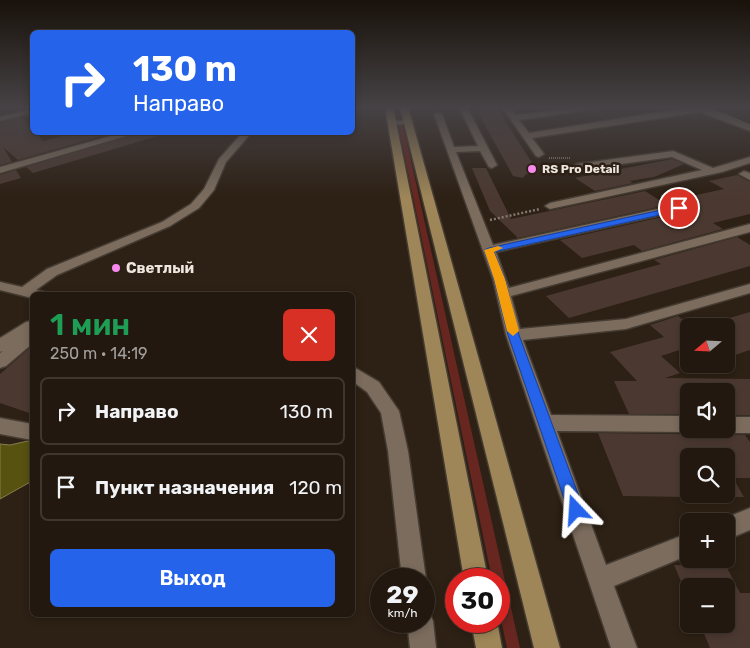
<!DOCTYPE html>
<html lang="ru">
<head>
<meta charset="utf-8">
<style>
	body { margin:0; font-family:Rubik,sans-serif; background:#2e251d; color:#f1f3f6; height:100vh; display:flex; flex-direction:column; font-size:19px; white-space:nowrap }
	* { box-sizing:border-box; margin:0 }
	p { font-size:16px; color:#a2a09e }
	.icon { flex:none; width:28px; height:28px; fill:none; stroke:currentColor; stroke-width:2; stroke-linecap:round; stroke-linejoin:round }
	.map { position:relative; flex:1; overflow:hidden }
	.drawer { position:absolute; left:30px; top:292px; width:325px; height:325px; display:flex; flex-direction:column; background:#22180f; border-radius:8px; box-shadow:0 2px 8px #0003,0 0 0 1px #3f372f }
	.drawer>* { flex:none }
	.guide { position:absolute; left:30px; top:30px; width:325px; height:105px; border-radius:8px; box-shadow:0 2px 8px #0003,0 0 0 1px #3f372f; background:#2563eb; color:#fff; overflow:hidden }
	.needle { width:32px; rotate:251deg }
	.buttons { position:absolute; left:680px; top:318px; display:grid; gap:10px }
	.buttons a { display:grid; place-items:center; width:55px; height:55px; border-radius:8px; background:#22180f; box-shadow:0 2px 8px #0003,0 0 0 1px #3f372f; font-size:25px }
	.speed { position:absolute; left:370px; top:568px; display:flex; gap:10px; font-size:25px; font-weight:700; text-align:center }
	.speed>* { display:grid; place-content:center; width:65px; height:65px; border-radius:50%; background:#22180f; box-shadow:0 2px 8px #0003,0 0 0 1px #3f372f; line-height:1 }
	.speed small { font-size:12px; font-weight:400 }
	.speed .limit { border:8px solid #d22; background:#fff; color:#111 }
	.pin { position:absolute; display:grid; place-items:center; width:42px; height:42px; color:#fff; margin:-21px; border:2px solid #fff; border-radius:50%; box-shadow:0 1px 5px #0007 }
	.me { position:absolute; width:55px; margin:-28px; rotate:340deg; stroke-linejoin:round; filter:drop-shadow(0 0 4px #0008) }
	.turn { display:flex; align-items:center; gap:18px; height:105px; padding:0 20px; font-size:22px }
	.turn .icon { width:65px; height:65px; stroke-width:2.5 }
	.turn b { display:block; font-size:35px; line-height:42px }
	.round { display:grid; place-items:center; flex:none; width:52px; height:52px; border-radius:8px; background:#2e251d }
	.headline { display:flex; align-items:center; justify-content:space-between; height:85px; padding:0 20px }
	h1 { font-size:30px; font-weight:600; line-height:38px; color:#1e9e55 }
	.button { display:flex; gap:10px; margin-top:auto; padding:10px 20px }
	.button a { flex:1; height:58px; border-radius:8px; background:#2563eb; color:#fff; font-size:20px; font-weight:600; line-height:58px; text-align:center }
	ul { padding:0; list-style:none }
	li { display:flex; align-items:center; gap:15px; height:68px; margin:0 10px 8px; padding:0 10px; border:2px solid #3f372f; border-radius:8px }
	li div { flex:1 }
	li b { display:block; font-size:19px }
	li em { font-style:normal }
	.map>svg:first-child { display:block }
	.green { fill:#682620 }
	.water { fill:#575210; stroke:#857f4e }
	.building { fill:#4b3931 }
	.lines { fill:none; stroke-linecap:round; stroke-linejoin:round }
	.minor-casing { stroke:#443b32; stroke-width:3 }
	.major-casing { stroke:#443b32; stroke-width:3 }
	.path-far1 { stroke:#82786d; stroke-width:2; stroke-dasharray:1 1; stroke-linecap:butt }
	.path { stroke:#82786d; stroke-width:2.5; stroke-dasharray:2 2; stroke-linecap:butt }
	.minor { fill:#7b6c5d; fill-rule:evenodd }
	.major { fill:#9e8658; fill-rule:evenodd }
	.tram { stroke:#93887e; stroke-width:1 }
	.route { fill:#2563eb; stroke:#184099 }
	.slow { fill:#f59e0b }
	.poi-dot { fill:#f788ec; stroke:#2d2014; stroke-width:2 }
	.labels { text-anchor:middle; stroke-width:5; stroke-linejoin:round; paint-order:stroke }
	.far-poi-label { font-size:12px; font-weight:bold; fill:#efe7df; stroke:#2d2014; text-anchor:start }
	.poi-label { font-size:15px; font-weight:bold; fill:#efe7df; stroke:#2d2014; text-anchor:start }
</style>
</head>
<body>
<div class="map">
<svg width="750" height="648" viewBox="0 0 750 648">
	<rect width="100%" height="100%" fill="#2d2014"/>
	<polygon class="green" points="398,124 403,125 520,648 507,648 499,610 499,579 492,579"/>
	<polygon class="water" points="32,440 32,481 0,499 0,444 10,445"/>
	<g class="building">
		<polygon points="475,107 496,107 538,172 526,174 523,178 513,176"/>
		<polygon points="22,117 32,129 32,132 36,132 43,141 77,132 116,132 18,160 3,147 12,162 0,165 0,123"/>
		<polygon points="142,132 158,132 158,136 33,173 26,167"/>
		<polygon points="672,159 684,164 654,177 630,181 633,183 595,191 575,178"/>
		<polygon points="472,168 486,168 511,219 645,191 667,205 518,238 490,211"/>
		<polygon points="16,170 21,178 0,184 0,175"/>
		<polygon points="737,175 750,182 750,214 713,223 723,229 642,251 634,245 582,258 560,240 680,213 687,208 678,199 724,189 709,181"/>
		<polygon points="737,237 750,245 750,266 569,318 546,296 661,264 654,260"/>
		<polygon points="750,312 750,350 735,355 726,348 726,319"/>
		<polygon points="678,316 689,324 689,347 661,356 680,373 665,378 750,379 750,415 726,415 726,391 689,391 689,414 629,414 614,381 637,381 610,352 664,337 650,325"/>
		<polygon points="32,346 32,414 0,403 0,374"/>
		<polygon points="598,433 745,435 750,442 750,478 733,478 744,497 726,497 726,456 689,456 689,497 623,496"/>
		<polygon points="674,565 726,566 740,593 750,593 750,648 710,648 700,624 726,624 726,586 683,586"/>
	</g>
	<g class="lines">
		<g class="minor-casing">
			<g id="minor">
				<polygon points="459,107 467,107 497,165 492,168 489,167 480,151 456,152 493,245 671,206 662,196 667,193 671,194 685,208 679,211 496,252 509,288 750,224 750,232 511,296 520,329 626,319 750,284 750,293 626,329 523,340 551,415 689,416 689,429 696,429 689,432 557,431 606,565 689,533 689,555 614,586 637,648 611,648 506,335 493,279 434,114 438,112 442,114 454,147 478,146"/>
				<polygon points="502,107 510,107 516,115 579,107 600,107 596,109 519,120 529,133 692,107 705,107 750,126 750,131 700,112 532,138 544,154 539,157 536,156"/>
				<polygon points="32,109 32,113 0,121 0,117"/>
				<polygon points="388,119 400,121 408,119 412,121 400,125 388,123"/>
				<polygon points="125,132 140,132 0,173 0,167"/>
				<polygon points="243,132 252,132 226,162 214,190 199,208 170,226 57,275 36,290 44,292 46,295 32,295 32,298 0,290 0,282 22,287 47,269 162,222 191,204 204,189 219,159"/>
				<polygon points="673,151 713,168 750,157 750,163 722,172 550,209 545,206 550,203 702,170 672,157 577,170 572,167 577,164"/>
				<polygon points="744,171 750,173 750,180 739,174"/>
				<polygon points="32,321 32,344 6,366 0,368 0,353 3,351 0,352 0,338 26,322"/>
				<polygon points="352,366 379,382 399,411 408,451 426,579 424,584 424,579 402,579 388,451 381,413 367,392 352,381"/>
				<polygon points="726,417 750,417 750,433 726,433 719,431 719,429 726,429"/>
				<polygon points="0,418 32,424 32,440 0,434"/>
				<polygon points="750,508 750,530 726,540 726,521 718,521"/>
				<polygon points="424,610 429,612 433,621 436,648 410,648 407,621 424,621"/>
			</g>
		</g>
		<g class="major-casing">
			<g id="major">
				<polygon points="385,107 393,107 488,579 464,579"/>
				<polygon points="400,107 408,107 560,648 534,648"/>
				<polygon points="471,621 497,621 502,648 476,648"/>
			</g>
		</g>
		<polyline class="path-far1" points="549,158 570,158"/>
		<polyline class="path" points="490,220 540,209"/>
		<use href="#minor" class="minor"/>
		<use href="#major" class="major"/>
		<polyline class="tram" points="706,107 750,125"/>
	</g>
	<linearGradient id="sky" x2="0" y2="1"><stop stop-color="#19120b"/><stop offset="0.54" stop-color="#464245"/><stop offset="1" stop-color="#464245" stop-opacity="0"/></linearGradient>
	<rect width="750" height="198" fill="url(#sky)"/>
	<polygon class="route" points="679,206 683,208 682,210 494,252 505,279 519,335 584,510 581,515 576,518 570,515 568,510 508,335 494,279 484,250 489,248"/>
	<polygon class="slow" points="498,246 503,248 494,252 505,279 519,331 513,336 507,331 494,279 484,250"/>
	<g class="poi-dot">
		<circle cx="532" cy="169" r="5"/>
		<circle cx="116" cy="268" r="5"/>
	</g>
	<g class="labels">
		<g class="far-poi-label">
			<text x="542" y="173">RS Pro Detail</text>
		</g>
		<g class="poi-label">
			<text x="126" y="273">Светлый</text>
		</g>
	</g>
</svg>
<div class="buttons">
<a><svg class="needle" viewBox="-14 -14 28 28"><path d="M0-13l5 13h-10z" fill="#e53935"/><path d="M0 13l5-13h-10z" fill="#a2a09e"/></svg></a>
<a><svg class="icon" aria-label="sound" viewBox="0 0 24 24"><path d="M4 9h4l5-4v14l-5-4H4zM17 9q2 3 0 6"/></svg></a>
<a><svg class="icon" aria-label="search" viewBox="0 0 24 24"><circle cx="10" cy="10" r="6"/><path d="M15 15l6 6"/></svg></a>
<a>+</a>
<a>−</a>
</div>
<div class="speed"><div>29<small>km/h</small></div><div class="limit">30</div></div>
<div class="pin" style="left:679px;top:208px;background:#d93025"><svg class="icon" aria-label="arrive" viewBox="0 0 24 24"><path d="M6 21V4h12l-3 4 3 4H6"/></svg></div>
<svg class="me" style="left:576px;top:510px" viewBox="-20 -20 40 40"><path d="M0-17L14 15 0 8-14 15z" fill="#2563eb" stroke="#fff" stroke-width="4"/></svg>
<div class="guide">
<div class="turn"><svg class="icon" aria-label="right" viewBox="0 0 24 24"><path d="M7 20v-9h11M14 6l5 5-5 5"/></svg><div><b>130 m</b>Направо</div></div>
</div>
<section class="drawer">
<div class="headline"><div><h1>1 мин</h1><p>250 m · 14:19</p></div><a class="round" style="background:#d93025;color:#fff"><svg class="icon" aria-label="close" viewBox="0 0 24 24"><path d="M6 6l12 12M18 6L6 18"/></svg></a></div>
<ul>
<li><svg class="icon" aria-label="right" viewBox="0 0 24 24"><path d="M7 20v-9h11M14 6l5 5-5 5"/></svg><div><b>Направо</b></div><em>130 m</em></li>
<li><svg class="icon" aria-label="arrive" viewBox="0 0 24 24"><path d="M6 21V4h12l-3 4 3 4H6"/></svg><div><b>Пункт назначения</b></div><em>120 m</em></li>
</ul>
<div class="button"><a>Выход</a></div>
</section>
</div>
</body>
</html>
